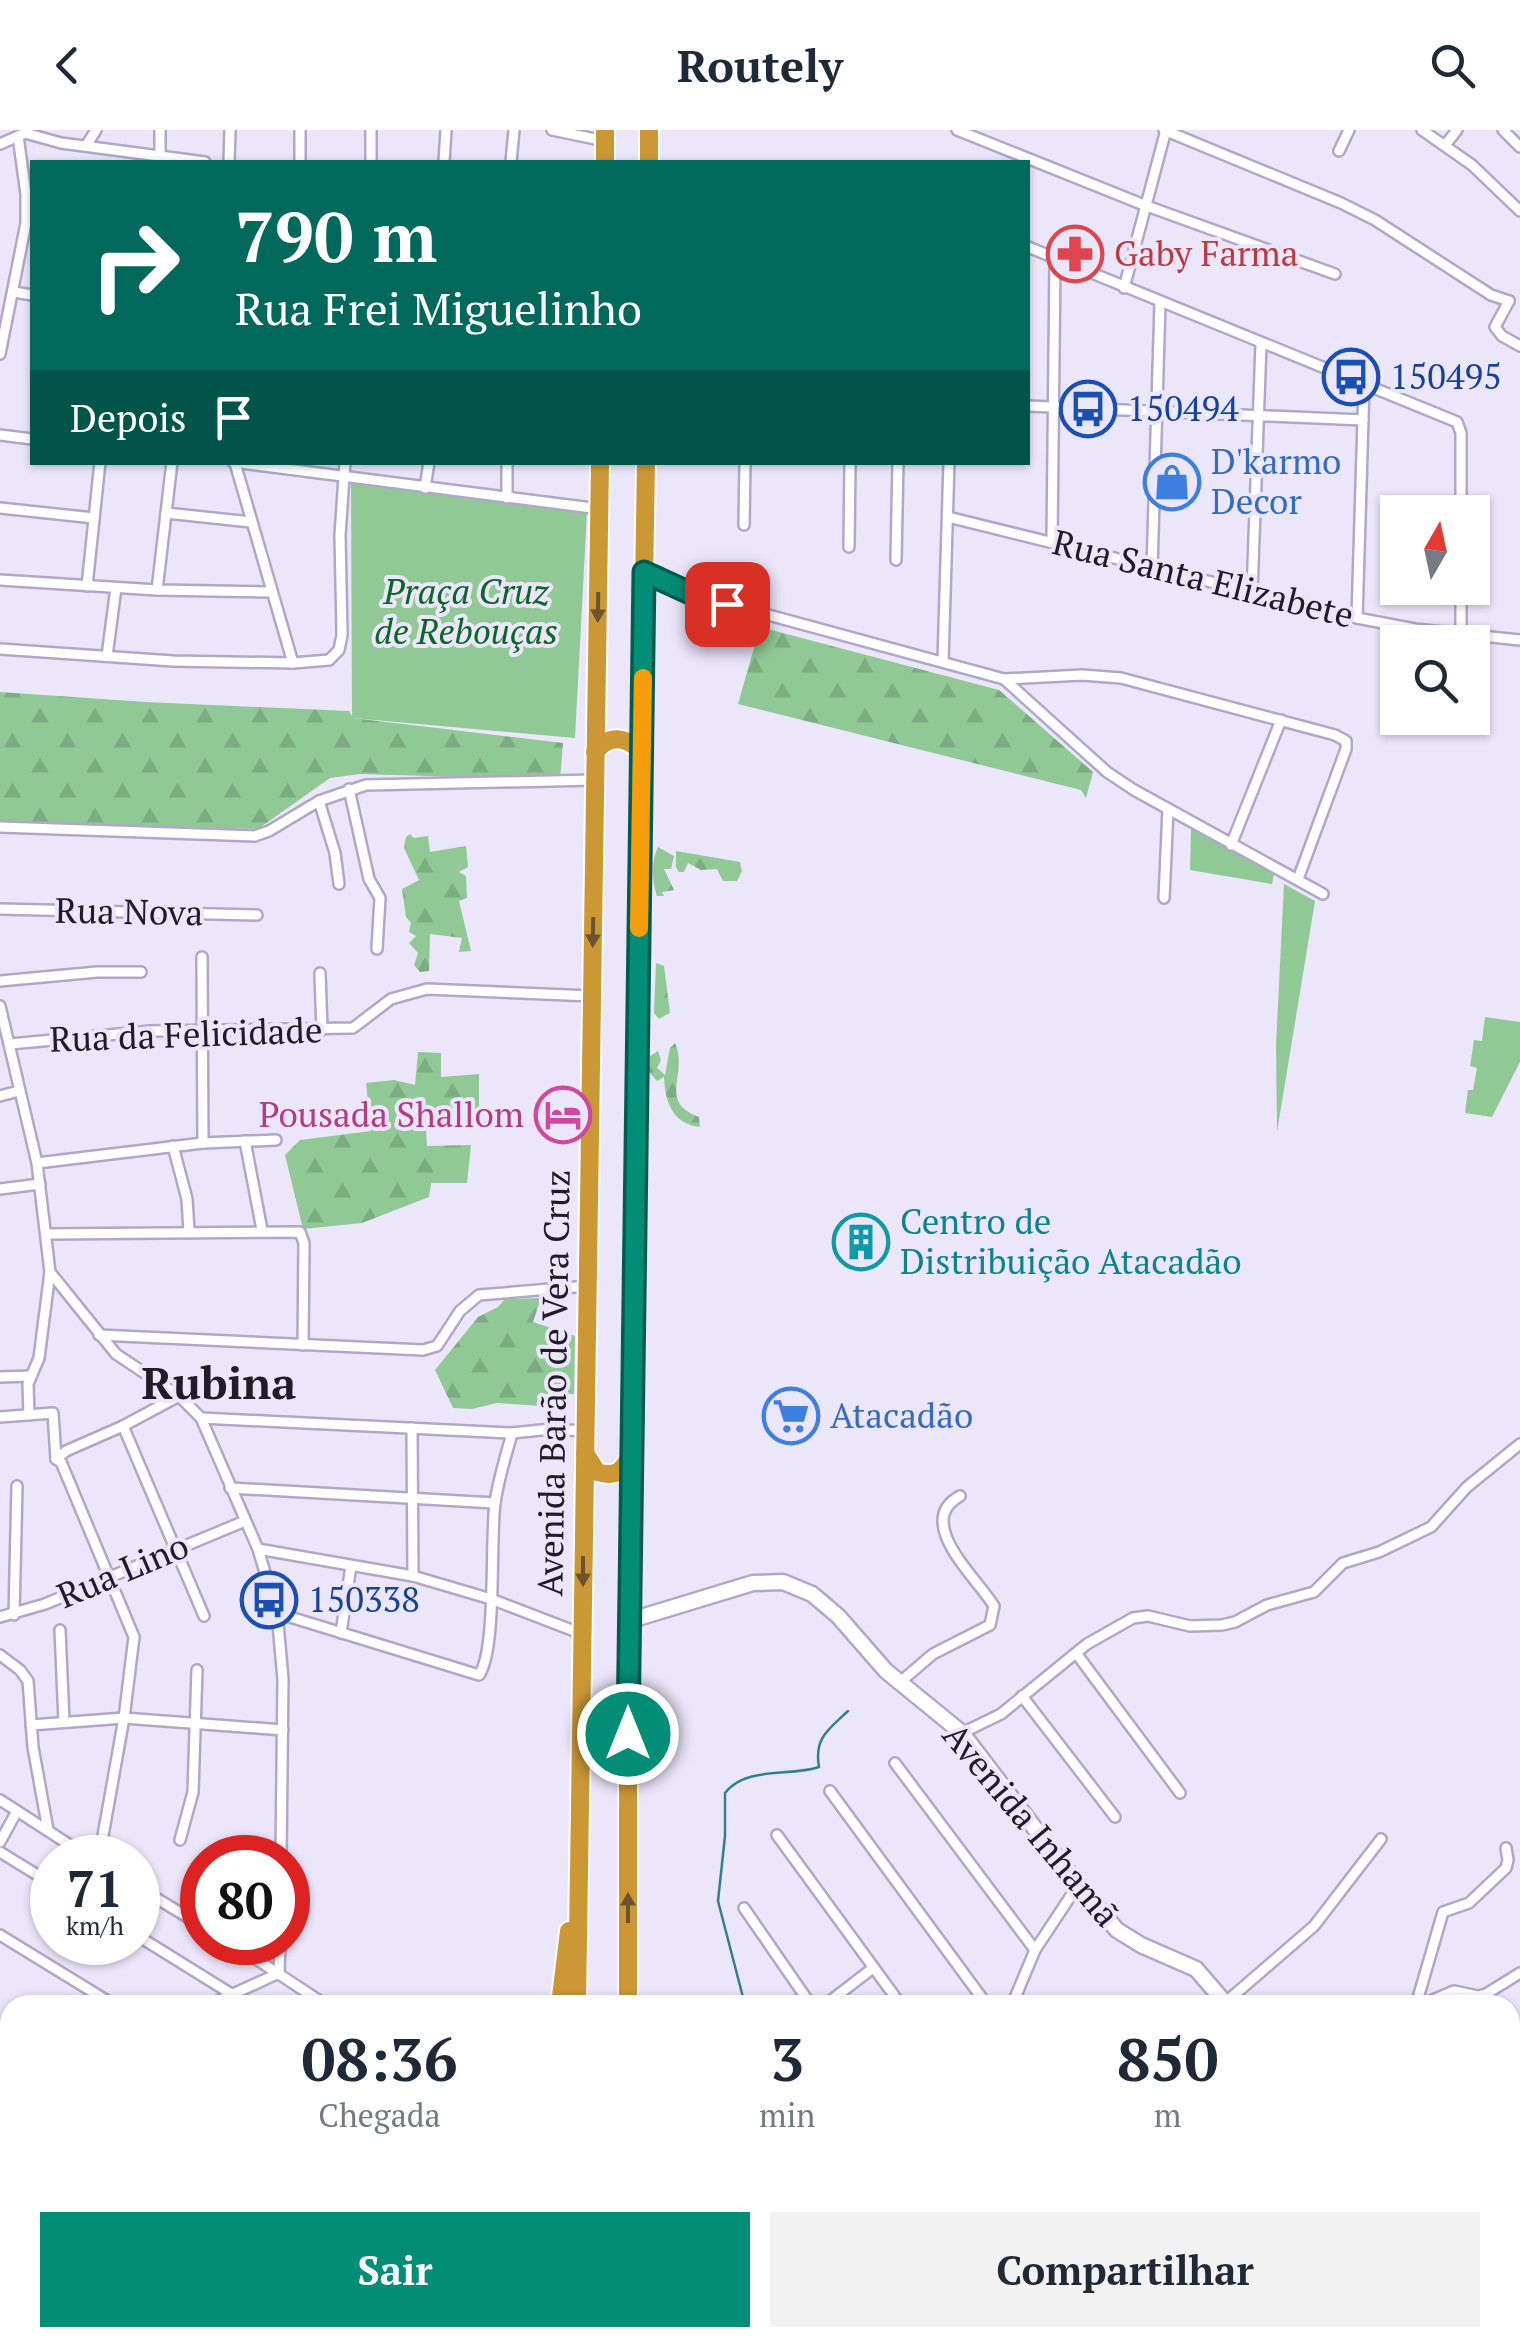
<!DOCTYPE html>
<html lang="pt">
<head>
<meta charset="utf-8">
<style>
	body { margin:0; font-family:"PT Serif",serif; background:#f2f2f3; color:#1f2937; height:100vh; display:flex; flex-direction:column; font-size:38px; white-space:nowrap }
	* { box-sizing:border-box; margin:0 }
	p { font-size:32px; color:#747a83 }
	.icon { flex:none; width:55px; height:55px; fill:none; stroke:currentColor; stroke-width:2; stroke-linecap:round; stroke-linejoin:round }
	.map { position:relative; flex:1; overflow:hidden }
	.panel { position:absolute; left:0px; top:1865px; width:1520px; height:352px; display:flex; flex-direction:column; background:#fff; border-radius:30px 30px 0 0; box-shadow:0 2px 8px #0004 }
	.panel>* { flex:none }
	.guide { position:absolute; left:30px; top:30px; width:1000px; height:305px; border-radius:0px; box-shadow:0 2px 8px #0004; background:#00695c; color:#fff; overflow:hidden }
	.needle { width:65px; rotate:9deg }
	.tools { position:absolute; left:1380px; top:365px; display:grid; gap:20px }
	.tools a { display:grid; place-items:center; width:110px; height:110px; border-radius:0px; background:#fff; box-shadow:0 2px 8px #0004; font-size:50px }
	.speed { position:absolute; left:30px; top:1705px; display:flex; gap:20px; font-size:50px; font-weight:700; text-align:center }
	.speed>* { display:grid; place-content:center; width:130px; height:130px; border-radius:50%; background:#fff; box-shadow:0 2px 8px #0004; line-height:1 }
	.speed small { font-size:25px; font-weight:400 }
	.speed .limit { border:15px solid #d22; background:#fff; color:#111 }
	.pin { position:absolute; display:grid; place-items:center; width:85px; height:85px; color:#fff; margin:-42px; border-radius:20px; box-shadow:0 5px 15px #0006 }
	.me { position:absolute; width:110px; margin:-55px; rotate:0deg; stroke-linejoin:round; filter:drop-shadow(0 0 8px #0008) }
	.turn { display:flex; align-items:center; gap:35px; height:210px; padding:0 40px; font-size:45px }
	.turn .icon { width:130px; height:130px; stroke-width:2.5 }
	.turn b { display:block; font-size:70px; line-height:85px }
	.then { display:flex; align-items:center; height:95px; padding:0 40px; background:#0003; gap:20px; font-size:38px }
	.eta { display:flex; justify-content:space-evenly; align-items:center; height:170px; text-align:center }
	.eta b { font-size:60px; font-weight:800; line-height:70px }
	.button { display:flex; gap:20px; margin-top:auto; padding:20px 40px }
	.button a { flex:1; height:115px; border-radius:0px; background:#028d76; color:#fff; font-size:40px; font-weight:800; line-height:115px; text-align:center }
	.button a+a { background:#f2f2f3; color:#1f2937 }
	header { display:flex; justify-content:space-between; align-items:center; height:130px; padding:0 40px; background:#fff; font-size:45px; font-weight:800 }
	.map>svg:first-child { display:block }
	.forest { fill:url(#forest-firs) }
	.park { fill:#90c996 }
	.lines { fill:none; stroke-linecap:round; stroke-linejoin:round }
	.stream { stroke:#31818d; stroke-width:2.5 }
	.street-casing { stroke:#b1a8c9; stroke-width:14 }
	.secondary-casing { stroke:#b1a8c9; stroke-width:19 }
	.highway-casing { stroke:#fff; stroke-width:22 }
	.street { stroke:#fff; stroke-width:9 }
	.secondary { stroke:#fff; stroke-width:14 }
	.highway { stroke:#cc9836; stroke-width:18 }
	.oneway { fill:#6d542e }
	.route-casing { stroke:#015c4d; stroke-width:25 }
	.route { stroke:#028d76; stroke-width:18 }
	.slow { stroke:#f59e0b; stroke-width:18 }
	.labels { text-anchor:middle; stroke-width:8; stroke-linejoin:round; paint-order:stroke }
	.health-label { font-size:35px; fill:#be3a42; stroke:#ece6fb; text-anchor:start }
	.transit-label { font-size:35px; fill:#164399; stroke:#ece6fb; text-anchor:start }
	.shop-label { font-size:35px; fill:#366cbe; stroke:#ece6fb; text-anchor:start }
	.street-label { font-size:35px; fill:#201c28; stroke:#ece6fb }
	.park-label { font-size:35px; font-style:italic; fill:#0b6727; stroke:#ece6fb }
	.hotel-label { font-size:35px; fill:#b23c85; stroke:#ece6fb; text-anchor:end }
	.culture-label { font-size:35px; fill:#0d838f; stroke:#ece6fb; text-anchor:start }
	.district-label { font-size:45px; font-weight:bold; fill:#201c28; stroke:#ece6fb }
</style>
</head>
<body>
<header><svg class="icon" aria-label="back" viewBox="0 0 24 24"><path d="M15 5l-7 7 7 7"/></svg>Routely<svg class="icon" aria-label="search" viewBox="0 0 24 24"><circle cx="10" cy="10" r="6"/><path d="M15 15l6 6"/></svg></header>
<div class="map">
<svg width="1520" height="2216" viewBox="0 0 1520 2216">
	<defs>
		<pattern id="forest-firs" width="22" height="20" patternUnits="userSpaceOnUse" patternTransform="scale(2.5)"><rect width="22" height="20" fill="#90c996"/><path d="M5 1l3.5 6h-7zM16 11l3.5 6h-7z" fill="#7cac81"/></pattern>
	</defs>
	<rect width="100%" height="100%" fill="#ece6fb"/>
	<g class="forest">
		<polygon points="760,497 999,560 1093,642 1086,668 1081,660 738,574"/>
		<polygon points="0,562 146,572 349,581 353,588 563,613 560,650 360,644 330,648 258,699 0,694"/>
		<polygon points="410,704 414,708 428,706 430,722 466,716 468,737 459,742 466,746 467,768 459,771 471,821 459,822 462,808 430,804 429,841 420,842 414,835 418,823 409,813 416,806 409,802 411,793 406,787 402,759 419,750 404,718 406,707"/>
		<path d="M658 717 674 726 671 739H664L674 760 662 762 664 766H657C652 751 651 731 658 717Z"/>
		<polygon points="676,721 740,732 742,741 737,751 723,751 717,739 701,740 688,733 684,742 679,742 676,737"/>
		<polygon points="656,833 664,836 670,883 659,889 654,883"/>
		<path d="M675 913C689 944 657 971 699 987L700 997C672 994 665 971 664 947L657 951 649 942 650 926 658 921 661 930 657 938 665 945 670 918Z"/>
		<polygon points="418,922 441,923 441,947 479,944 479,988 426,1000 427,1016 471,1015 467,1053 431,1053 429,1067 362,1093 303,1099 285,1025 300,1010 371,1001 366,953 394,950 415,955"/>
		<polygon points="541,1168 533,1192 575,1206 574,1264 541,1264 542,1276 497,1273 472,1279 453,1278 435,1240 478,1187 498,1177 505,1169"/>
	</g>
	<g class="park">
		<polygon points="351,351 587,382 575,608 352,588"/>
		<polygon points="1191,699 1274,744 1272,754 1190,740"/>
		<polygon points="1284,754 1315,771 1277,1002 1276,915"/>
		<polygon points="1485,887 1520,892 1520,932 1492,987 1465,983 1468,960 1473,960 1477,938 1470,936 1474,910 1482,911"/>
	</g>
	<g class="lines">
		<g class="stream">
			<path d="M745 1875 718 1771 725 1706V1663C746 1636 789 1647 819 1637 814 1608 828 1600 848 1581"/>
			<polyline points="812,2208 813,2216"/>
		</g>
		<g class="street-casing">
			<g id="street">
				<polyline points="552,0 605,11"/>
				<polyline points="957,0 1144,75 1335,144"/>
				<polyline points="1164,0 1341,73 1375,90 1491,165 1509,171"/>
				<polyline points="1422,0 1472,35 1520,81"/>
				<polyline points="1503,0 1520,17"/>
				<polyline points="25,3 61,13 205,32"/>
				<polyline points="0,14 23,4"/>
				<polyline points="1446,14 1457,0"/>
				<polyline points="86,16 96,0"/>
				<polyline points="1339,21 1349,0"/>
				<polyline points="160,24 160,0"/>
				<polyline points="229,32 230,0"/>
				<polyline points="300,32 300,0"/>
				<polyline points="371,32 371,0"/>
				<polyline points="444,32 446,0"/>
				<polyline points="511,32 514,0"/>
				<polyline points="1028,117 1457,292 1461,303 1461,382"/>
				<polyline points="1124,158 1166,0"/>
				<polyline points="14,162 32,165"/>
				<polyline points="1509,171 1495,197 1502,206 1520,216"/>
				<polyline points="0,224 26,93 26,64 18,6"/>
				<polyline points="1028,276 1363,290"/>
				<polyline points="0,305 32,309"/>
				<polyline points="233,332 600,379"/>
				<polyline points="235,333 293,533"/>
				<polyline points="425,358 429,332"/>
				<polyline points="507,368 507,332"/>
				<polyline points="0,378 94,388"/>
				<polyline points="166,383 251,392"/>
				<polyline points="948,387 1357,488 1415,499 1520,510"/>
				<polyline points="744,395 745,332"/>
				<polyline points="1052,412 1055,129"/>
				<polyline points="849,417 850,332"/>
				<polyline points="896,430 898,332"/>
				<polyline points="1152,439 1160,173"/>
				<polyline points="646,442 691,464 1004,549 1082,545 1121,548 1335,605 1346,611 1346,619 1298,749"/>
				<polyline points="0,450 157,460 271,462"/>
				<polyline points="87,456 100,332"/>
				<polyline points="1461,458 1461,505"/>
				<polyline points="157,460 172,332"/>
				<polyline points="1252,463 1261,214"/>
				<polyline points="1357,488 1364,256"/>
				<polyline points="0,519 173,531 293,533 329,530 339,520 342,505 340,405 345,332"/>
				<polyline points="107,526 116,458"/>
				<polyline points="943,531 949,332"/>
				<polyline points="1004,549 1107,642 1134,660 1323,764"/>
				<polyline points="349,659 369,749 380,768 377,819"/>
				<polyline points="319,671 335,723 339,754"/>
				<polyline points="0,697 255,706 269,701 319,671 366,655 594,650"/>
				<polyline points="1231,715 1281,590"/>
				<polyline points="1164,768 1168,679"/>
				<polyline points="0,779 257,785"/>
				<polyline points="202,827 203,1013"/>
				<polyline points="320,843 322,900"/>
				<polyline points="0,851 97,842 141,842"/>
				<polyline points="0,876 37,1033 50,1142 39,1228 28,1254 29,1285"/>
				<polyline points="10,914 150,901 353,898 391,869 427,859 591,866"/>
				<polyline points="0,966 19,961"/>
				<polyline points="245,1011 262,1100"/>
				<polyline points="173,1016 187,1069 189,1101"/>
				<polyline points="37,1033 203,1013 276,1010"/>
				<polyline points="0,1059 40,1054"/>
				<polyline points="47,1104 300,1102 304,1113 303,1215"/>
				<polyline points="50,1142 116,1224 179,1266 201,1288 258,1419 277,1483 283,1549 281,1728"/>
				<polyline points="99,1205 423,1220 437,1216 460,1181 479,1165 587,1156"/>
				<polyline points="0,1247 31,1246"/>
				<polyline points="0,1287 53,1283 56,1329"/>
				<polyline points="201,1288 512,1303 551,1299 584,1301"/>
				<polyline points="123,1296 204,1486"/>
				<polyline points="412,1298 413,1446"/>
				<polyline points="56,1329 61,1332 134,1507 124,1588 99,1728"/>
				<polyline points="56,1329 66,1321 123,1296 179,1266"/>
				<polyline points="230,1358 495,1373"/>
				<polyline points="258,1419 413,1446 491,1469 582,1504"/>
				<path d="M277 1483 479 1545C497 1520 490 1409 495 1373 498 1350 506 1326 512 1303"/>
				<polyline points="14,1485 17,1356"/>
				<polyline points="0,1487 45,1474 245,1391"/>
				<polyline points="60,1500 64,1592"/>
				<polyline points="341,1503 351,1436"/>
				<polyline points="1076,1523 1180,1663"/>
				<polyline points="0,1525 20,1540 28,1551 33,1617 48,1700"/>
				<path d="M899 1553 933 1524 990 1495 994 1476C977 1448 913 1392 960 1366"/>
				<polyline points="1022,1566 1115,1687"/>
				<polyline points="31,1595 124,1588 283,1600"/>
				<polyline points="962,1603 1001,1584 1087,1514 1133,1488 1148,1486 1190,1496 1222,1495 1235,1492 1267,1475 1314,1462 1343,1433 1379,1422 1431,1397 1467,1357 1520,1314"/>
				<polyline points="895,1633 1035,1820"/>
				<polyline points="830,1661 987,1875"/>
				<polyline points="0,1670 90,1728"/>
				<polyline points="777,1705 901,1875"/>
				<polyline points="180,1710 193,1662 197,1540"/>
				<polyline points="0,1712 17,1681"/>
				<polyline points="0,1722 52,1754"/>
				<polyline points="138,1757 202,1796"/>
				<polyline points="744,1778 811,1875"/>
				<polyline points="0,1805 114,1875"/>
				<polyline points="138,1806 233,1865"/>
				<polyline points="230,1812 326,1875"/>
				<polyline points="279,1843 280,1812"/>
				<polyline points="1226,1872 1314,1796 1381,1709"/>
				<polyline points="209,1875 279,1843"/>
				<polyline points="825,1875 873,1838"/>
				<polyline points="1012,1875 1035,1820 1078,1755"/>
				<polyline points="1416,1875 1443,1782 1469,1773 1506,1738 1508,1730 1506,1718"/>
				<polyline points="1421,1875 1454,1861 1478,1866 1486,1864 1520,1843"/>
				<polyline points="0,1943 6,1956"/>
				<polyline points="1510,2021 1520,2015"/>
				<polyline points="1057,2216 1066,2208"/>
			</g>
		</g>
		<g class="secondary-casing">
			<g id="secondary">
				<polyline points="628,1491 753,1453 783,1452 812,1464 838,1486 886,1541 962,1603 1078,1755 1117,1800 1141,1815 1196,1839 1227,1875"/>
				<polyline points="1472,2208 1478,2216"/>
			</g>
		</g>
		<g class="highway-casing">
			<g id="highway">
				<polyline points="605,32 605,0"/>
				<polyline points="649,32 649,0"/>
				<path d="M595 622C609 604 626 606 642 622"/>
				<path d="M585 1323 597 1342C616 1348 623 1341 631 1324"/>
				<polyline points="560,1875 569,1801"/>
				<polyline points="577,1875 600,332"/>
				<polyline points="628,1875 628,1450 646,332"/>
				<polyline points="571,2216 571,2208"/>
				<polyline points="620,2216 620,2208"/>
			</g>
		</g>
		<use href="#street" class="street"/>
		<use href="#secondary" class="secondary"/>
		<use href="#highway" class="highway"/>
	</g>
	<defs><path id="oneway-solid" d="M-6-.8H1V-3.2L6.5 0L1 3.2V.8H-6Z" transform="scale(2.5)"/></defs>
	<g class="oneway">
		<use href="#oneway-solid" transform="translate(598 477) rotate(91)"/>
		<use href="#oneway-solid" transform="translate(593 802) rotate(91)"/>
		<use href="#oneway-solid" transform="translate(583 1441) rotate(90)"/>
		<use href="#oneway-solid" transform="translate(628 1778) rotate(-90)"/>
	</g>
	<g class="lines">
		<g class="route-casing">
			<polyline id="route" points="628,1604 644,442 692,464 727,474"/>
		</g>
		<use href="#route" class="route"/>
		<polyline class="slow" points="639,798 643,548"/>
	</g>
	<defs>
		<g id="pharmacy-ring" transform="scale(2.875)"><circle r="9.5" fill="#ece6fb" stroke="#e0444e" stroke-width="1.5"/><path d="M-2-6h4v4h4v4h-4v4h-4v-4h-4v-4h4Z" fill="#e0444e"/></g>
		<g id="bus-ring" transform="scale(2.875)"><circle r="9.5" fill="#ece6fb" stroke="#1a4fb4" stroke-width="1.5"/><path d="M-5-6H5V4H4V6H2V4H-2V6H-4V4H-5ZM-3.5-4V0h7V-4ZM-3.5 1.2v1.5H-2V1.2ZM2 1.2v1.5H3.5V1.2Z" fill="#1a4fb4"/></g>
		<g id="shop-ring" transform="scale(2.875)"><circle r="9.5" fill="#ece6fb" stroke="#3f7fe0" stroke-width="1.5"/><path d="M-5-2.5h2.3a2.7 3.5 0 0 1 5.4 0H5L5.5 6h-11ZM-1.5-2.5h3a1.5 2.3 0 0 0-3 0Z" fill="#3f7fe0"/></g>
		<g id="hotel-ring" transform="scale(2.875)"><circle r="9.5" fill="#ece6fb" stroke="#d1479c" stroke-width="1.5"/><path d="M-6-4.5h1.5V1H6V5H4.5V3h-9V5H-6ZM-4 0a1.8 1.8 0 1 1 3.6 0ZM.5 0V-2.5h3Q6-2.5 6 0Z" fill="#d1479c"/></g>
		<g id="building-ring" transform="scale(2.875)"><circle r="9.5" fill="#ece6fb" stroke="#0f9aa8" stroke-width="1.5"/><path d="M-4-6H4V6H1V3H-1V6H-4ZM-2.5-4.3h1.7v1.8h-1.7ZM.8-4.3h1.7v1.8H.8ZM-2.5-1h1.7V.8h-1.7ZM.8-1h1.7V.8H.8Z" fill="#0f9aa8"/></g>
		<g id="supermarket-ring" transform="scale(2.875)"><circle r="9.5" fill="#ece6fb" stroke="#3f7fe0" stroke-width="1.5"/><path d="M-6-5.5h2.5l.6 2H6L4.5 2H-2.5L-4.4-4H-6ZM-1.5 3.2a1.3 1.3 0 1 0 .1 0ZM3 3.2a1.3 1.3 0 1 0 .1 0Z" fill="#3f7fe0"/></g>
	</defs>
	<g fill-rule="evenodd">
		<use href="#pharmacy-ring" x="1075" y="124"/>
		<use href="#bus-ring" x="1351" y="247"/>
		<use href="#bus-ring" x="1088" y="279"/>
		<use href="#shop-ring" x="1172" y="352"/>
		<use href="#hotel-ring" x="563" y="985"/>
		<use href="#building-ring" x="861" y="1112"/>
		<use href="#supermarket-ring" x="791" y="1286"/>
		<use href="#bus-ring" x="269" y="1470"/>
	</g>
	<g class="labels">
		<g class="health-label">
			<text x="1114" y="136">Gaby Farma</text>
		</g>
		<g class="transit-label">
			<text x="1390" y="259">150495</text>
			<text x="1127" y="291">150494</text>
			<text x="308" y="1482">150338</text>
		</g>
		<g class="shop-label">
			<text x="1211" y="344">D'karmo<tspan x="1211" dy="40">Decor</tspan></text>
			<text x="830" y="1298">Atacadão</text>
		</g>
		<g class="street-label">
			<text transform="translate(1203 449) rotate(14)" y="12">Rua Santa Elizabete</text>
			<text transform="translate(129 782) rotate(1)" y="12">Rua Nova</text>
			<text transform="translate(186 905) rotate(-2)" y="12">Rua da Felicidade</text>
			<text transform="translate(554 1253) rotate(-89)" y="12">Avenida Barão de Vera Cruz</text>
			<text transform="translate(123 1441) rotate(-23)" y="12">Rua Lino</text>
			<text transform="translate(1031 1695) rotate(50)" y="12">Avenida Inhamã</text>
		</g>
		<g class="park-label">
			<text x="466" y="474">Praça Cruz<tspan x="466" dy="40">de Rebouças</tspan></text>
		</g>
		<g class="hotel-label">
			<text x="524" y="997">Pousada Shallom</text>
		</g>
		<g class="culture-label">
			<text x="900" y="1104">Centro de<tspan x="900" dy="40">Distribuição Atacadão</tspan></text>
		</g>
		<g class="district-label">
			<text x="219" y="1269">Rubina</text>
		</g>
	</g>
</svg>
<div class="tools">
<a><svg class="needle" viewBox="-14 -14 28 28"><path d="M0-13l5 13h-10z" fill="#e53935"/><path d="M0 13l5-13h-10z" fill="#747a83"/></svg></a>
<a><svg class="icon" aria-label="search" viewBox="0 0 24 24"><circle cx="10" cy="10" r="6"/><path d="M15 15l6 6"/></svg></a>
</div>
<div class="speed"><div>71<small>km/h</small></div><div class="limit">80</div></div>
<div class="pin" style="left:727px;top:474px;background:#d93025"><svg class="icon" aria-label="arrive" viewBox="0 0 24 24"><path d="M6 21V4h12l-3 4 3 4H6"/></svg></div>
<svg class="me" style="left:628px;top:1604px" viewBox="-20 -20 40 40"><circle r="17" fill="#028d76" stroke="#fff" stroke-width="3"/><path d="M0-11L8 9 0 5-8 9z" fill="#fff"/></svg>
<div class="guide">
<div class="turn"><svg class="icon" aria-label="right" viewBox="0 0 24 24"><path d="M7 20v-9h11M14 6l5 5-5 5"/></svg><div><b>790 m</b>Rua Frei Miguelinho</div></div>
<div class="then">Depois<svg class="icon" aria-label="arrive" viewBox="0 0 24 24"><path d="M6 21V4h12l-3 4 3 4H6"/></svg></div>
</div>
<section class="panel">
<div class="eta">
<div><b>08:36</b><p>Chegada</p></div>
<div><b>3</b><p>min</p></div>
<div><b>850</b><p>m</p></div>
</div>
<div class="button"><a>Sair</a><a>Compartilhar</a></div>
</section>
</div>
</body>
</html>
